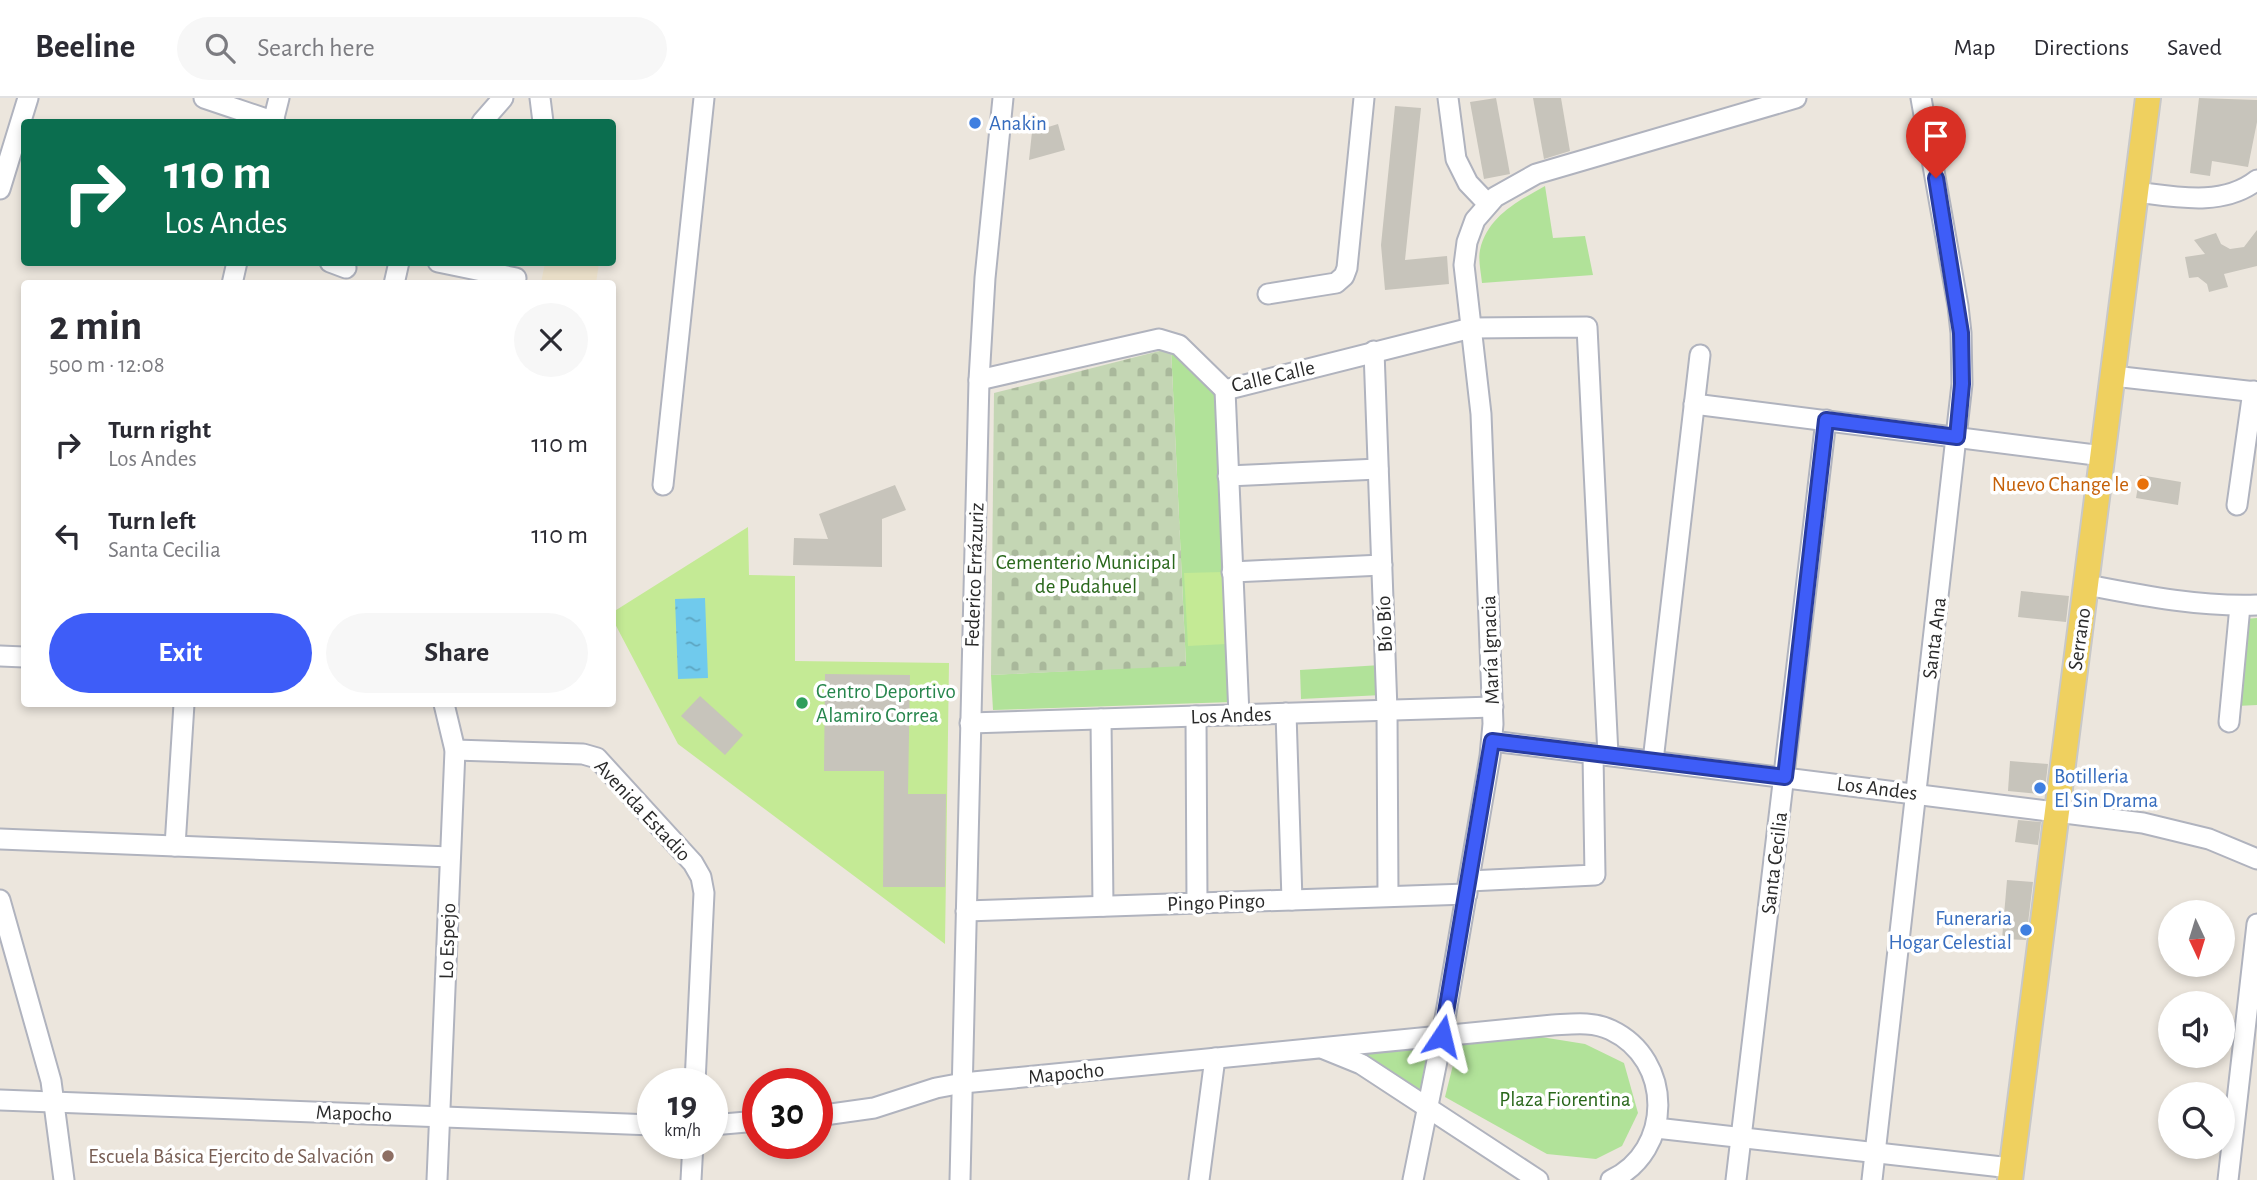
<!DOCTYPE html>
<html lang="en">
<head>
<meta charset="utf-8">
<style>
	body { margin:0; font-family:"Alegreya Sans",sans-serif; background:#f7f7f7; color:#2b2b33; height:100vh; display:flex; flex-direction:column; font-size:26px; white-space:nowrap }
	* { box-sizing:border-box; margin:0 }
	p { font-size:23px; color:#7c7c81 }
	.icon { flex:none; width:38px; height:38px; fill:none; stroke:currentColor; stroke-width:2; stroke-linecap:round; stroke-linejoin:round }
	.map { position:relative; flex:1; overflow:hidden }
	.details { position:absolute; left:21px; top:182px; width:595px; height:427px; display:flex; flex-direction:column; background:#fff; border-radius:7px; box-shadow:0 4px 10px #0003 }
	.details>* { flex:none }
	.hud { position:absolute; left:21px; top:21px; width:595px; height:147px; border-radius:7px; box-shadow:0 4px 10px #0003; background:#0b6e4f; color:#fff; overflow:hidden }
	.needle { width:46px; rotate:176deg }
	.tools { position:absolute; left:2158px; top:802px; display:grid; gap:14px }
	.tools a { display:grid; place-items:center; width:77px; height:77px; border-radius:50%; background:#fff; box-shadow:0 4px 10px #0003; font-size:35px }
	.speed { position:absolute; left:637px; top:970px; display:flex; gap:14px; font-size:35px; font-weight:700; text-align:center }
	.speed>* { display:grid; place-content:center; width:91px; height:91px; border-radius:50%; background:#fff; box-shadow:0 4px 10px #0003; line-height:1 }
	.speed small { font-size:18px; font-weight:400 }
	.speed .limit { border:10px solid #d22; background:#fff; color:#111 }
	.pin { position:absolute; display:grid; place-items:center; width:60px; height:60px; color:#fff; margin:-72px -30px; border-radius:50% 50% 50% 0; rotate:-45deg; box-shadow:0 0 7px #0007 }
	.pin .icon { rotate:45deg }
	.me { position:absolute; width:77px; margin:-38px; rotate:10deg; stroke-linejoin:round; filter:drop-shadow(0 0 5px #0008) }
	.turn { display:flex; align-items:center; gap:24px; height:147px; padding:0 28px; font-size:32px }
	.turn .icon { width:91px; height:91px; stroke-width:2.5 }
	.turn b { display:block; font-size:49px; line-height:60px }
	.round { display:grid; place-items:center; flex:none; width:74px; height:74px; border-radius:37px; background:#f7f7f7 }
	.head { display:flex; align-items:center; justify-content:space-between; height:119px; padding:0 28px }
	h1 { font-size:42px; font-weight:700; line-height:52px }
	.action { display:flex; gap:14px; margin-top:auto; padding:14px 28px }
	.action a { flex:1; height:80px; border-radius:42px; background:#3e5df8; color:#fff; font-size:28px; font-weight:700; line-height:80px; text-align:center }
	.action a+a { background:#f7f7f7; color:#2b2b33 }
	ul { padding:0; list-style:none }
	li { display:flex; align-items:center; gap:21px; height:91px; padding:0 28px }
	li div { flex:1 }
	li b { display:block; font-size:26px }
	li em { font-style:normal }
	header { display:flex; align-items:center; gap:42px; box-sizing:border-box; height:98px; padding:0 35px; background:#fff; border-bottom:2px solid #e1e1e2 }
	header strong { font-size:33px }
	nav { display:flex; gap:38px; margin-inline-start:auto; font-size:24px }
	.search { width:490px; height:63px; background:#f7f7f7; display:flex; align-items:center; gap:18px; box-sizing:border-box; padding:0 24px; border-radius:38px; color:#7c7c81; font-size:26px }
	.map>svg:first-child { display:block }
	.education { fill:#eee3cc }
	.grass { fill:#b1e299 }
	.cemetery { fill:url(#cemetery-stones) }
	.pitch { fill:#c4ea95 }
	.water { fill:url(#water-ripples) }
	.building { fill:#c7c4bb }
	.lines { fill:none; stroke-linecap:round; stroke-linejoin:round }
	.minor-casing { stroke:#b0b3be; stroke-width:23 }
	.major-casing { stroke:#c8c8c8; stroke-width:28 }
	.minor { stroke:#fff; stroke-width:19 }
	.major { stroke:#efd05f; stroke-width:24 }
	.route-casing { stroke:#283ca1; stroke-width:18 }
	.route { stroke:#3e5df8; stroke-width:12 }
	.shop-dot { fill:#3f7fe0; stroke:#fff; stroke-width:2.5 }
	.food-dot { fill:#e8710a; stroke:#fff; stroke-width:2.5 }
	.leisure-dot { fill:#2e9e5b; stroke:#fff; stroke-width:2.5 }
	.education-dot { fill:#8d6e63; stroke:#fff; stroke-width:2.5 }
	.labels { text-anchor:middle; stroke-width:7; stroke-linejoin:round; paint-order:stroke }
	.shop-label { font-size:21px; fill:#366cbe; stroke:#fff; text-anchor:start }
	.street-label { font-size:21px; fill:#2a2a2a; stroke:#fff }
	.food-label { font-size:21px; fill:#c56008; stroke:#fff; text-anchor:end }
	.park-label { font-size:21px; fill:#29671b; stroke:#fff }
	.leisure-label { font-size:21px; fill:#27864d; stroke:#fff; text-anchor:start }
	.education-label { font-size:21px; fill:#785e54; stroke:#fff; text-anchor:end }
</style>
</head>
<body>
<header>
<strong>Beeline</strong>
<div class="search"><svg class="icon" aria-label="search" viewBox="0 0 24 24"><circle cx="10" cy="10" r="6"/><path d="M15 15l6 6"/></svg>Search here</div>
<nav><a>Map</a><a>Directions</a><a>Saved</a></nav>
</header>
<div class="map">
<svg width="2257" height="1082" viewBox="0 0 2257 1082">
	<defs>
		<pattern id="cemetery-stones" width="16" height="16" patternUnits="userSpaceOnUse" patternTransform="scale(1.75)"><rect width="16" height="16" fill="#c4d6b4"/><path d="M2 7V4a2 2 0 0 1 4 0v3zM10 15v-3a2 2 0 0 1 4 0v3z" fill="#a9b89b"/></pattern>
		<pattern id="water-ripples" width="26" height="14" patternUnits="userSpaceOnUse" patternTransform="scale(1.75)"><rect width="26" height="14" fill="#70caed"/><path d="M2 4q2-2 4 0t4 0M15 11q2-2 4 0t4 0" fill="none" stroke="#5ca4c0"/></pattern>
	</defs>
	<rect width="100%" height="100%" fill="#ece6dd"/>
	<polygon class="education" points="545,165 599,165 596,185 541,185"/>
	<g class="grass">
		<path d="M1545 88 1553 140 1585 138 1593 177 1482 185C1481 174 1478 162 1480 152 1488 118 1517 104 1545 88Z"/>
		<polygon points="1171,250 1218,289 1232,604 993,612 991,577 1186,567"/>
		<polygon points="2257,520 2257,607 2237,608 2245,521"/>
		<polygon points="1381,567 1382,597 1301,601 1300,572"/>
		<polygon points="1522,936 1585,946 1624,965 1638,1015 1622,1048 1596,1061 1547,1056 1445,999 1459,943"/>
		<polygon points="1428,949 1421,997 1358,955"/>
	</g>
	<polygon class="cemetery" points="1171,250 1186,568 991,577 994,295"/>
	<g class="pitch">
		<polygon points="748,429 749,477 795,478 795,563 949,565 945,846 678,646 613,522 613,514"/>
		<polygon points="1223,474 1226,546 1188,548 1184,475"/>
	</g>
	<polygon class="water" points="705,500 708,580 678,581 675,501"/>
	<g class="building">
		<polygon points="1496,0 1510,76 1484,81 1470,4"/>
		<polygon points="1533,0 1561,0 1570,53 1544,61"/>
		<polygon points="2199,0 2257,2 2257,24 2248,69 2212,63 2210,78 2190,75"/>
		<polygon points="1395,8 1421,10 1405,162 1447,158 1449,186 1385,192 1381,147"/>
		<polygon points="1058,26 1065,52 1029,62 1032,34"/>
		<polygon points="2257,132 2257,168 2224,176 2228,189 2209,194 2207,186 2198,179 2189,180 2185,159 2205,156 2194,142 2216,135 2221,146 2230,151 2244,149"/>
		<polygon points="2140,377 2181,384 2178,407 2136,400"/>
		<polygon points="895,387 906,412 882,421 882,469 793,467 794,440 828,441 819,416"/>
		<polygon points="2021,493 2069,498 2066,524 2018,519"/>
		<polygon points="825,576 910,577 908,696 946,696 945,789 883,789 884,673 824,673"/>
		<polygon points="700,598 743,637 725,657 681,618"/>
		<polygon points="2010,663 2048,666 2045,691 2038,696 2008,693"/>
		<polygon points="2018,722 2041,724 2038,747 2015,744"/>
		<polygon points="2007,782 2033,784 2026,842 2002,841"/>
	</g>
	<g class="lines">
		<g class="minor-casing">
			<g id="minor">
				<polyline points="204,0 275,24"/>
				<polyline points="540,0 543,24"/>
				<polyline points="1448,0 1456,61 1468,85 1488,106"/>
				<polyline points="273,24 279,0"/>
				<polyline points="482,24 503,0"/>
				<polyline points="0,91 28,0"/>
				<path d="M2136 94C2176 99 2223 109 2257 82"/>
				<polyline points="330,164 346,170"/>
				<polyline points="438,164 516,180"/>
				<polyline points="232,186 237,164"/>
				<polyline points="394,186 399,164"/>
				<polyline points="1268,196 1336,185 1344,178 1347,170 1364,0"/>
				<polyline points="1374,253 1387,612 1388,798"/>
				<polyline points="2113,278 2257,294"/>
				<polyline points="979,282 1159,241 1179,247 1225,292"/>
				<polyline points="1225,292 1471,230 1587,229 1608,657"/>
				<polyline points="1225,292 1239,617"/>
				<polyline points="1694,306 2103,358"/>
				<polyline points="1228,378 1378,371"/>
				<polyline points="663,387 704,0"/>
				<polyline points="2237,407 2253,293"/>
				<polyline points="1232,474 1382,467"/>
				<path d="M2087 487C2144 498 2199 509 2257 507"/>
				<polyline points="0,558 24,559"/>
				<polyline points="1286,615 1292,802"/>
				<polyline points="1196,618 1197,805"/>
				<polyline points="1101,621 1103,808"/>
				<polyline points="2229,624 2240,508"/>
				<polyline points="970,625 1493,609"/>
				<polyline points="1492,643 2143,725 2209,741 2257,761"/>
				<polyline points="455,652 583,656 597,660 693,765 701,779 704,795 695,985"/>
				<polyline points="1653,663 1700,257"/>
				<polyline points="0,741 450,759"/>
				<polyline points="175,748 184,606"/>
				<polyline points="1469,783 1595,777 1593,656"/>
				<polyline points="0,802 51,983 64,1082"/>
				<polyline points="966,813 1467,796"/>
				<polyline points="1324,951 1361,966 1538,1082"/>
				<polyline points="0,1002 653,1027"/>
				<path d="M817 1018 874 1010 936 990 963 985 1553 927C1572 926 1593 923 1611 932 1674 962 1673 1053 1611 1082"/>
				<polyline points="712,1027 758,1023"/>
				<polyline points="1656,1030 2011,1070"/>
				<polyline points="437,1082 455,652 444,606"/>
				<polyline points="691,1082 693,1045"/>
				<polyline points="960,1082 979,282 985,180 1003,0"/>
				<polyline points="1199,1082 1215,960"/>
				<polyline points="1413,1082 1442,938 1490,658 1493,626 1481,316 1464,167 1467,144 1475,122 1495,99 1536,76 1796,0"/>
				<polyline points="1736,1082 1826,322"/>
				<polyline points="1872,1082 1962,286 1961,235 1958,208 1921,0"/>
				<polyline points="2228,1082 2257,826"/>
			</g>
		</g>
		<g class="major-casing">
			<polyline id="major" points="2010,1082 2148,0"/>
		</g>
		<use href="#minor" class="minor"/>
		<use href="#major" class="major"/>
	</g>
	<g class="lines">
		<g class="route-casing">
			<polyline id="route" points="1442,938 1492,643 1785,679 1826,322 1957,339 1962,286 1961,235 1936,80"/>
		</g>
		<use href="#route" class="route"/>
	</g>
	<g class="shop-dot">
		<circle cx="975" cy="25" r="7"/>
		<circle cx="2040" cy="690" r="7"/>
		<circle cx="2026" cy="832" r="7"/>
	</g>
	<circle class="food-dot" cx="2143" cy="386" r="7"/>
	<circle class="leisure-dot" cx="802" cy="605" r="7"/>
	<circle class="education-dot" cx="388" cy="1058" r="7"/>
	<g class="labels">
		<g class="shop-label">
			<text x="989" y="32">Anakin</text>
			<text x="2054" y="685">Botilleria<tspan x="2054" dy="24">El Sin Drama</tspan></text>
			<text x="2012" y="827" text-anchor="end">Funeraria<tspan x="2012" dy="24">Hogar Celestial</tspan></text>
		</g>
		<g class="street-label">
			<text transform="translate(1273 278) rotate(-13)" y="7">Calle Calle</text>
			<text transform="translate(974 477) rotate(-88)" y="7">Federico Errázuriz</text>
			<text transform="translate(1384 526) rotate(-92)" y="7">Bío Bío</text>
			<text transform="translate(1934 540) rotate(-83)" y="7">Santa Ana</text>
			<text transform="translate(2079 541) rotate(-82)" y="7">Serrano</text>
			<text transform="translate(1490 552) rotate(-92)" y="7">María Ignacia</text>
			<text transform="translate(1231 617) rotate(-2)" y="7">Los Andes</text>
			<text transform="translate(1877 690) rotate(7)" y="7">Los Andes</text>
			<text transform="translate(643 712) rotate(47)" y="7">Avenida Estadio</text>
			<text transform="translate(1774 765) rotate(-83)" y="7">Santa Cecilia</text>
			<text transform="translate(1216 804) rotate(-2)" y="7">Pingo Pingo</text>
			<text transform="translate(447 843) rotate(-88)" y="7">Lo Espejo</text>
			<text transform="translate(1066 975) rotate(-6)" y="7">Mapocho</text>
			<text transform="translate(354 1015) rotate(2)" y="7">Mapocho</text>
		</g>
		<g class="food-label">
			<text x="2129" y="393">Nuevo Change le</text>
		</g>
		<g class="park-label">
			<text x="1086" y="471">Cementerio Municipal<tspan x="1086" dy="24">de Pudahuel</tspan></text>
			<text x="1565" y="1008">Plaza Fiorentina</text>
		</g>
		<g class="leisure-label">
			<text x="816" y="600">Centro Deportivo<tspan x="816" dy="24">Alamiro Correa</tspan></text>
		</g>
		<g class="education-label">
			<text x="374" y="1065">Escuela Básica Ejercito de Salvación</text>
		</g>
	</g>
</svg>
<div class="tools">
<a><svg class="needle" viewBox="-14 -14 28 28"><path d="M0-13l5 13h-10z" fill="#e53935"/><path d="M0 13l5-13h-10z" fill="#7c7c81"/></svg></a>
<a><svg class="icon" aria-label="sound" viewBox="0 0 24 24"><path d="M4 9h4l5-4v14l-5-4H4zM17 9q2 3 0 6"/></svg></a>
<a><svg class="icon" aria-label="search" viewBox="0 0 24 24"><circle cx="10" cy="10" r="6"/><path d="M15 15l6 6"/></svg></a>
</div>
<div class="speed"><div>19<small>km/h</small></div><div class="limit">30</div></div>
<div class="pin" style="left:1936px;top:80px;background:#d93025"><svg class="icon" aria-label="arrive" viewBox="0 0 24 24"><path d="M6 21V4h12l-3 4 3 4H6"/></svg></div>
<svg class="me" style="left:1442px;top:938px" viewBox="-20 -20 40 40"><path d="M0-17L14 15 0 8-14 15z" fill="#3e5df8" stroke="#fff" stroke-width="4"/></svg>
<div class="hud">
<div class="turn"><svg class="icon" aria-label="right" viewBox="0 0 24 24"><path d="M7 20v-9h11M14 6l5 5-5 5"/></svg><div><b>110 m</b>Los Andes</div></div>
</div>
<section class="details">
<div class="head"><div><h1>2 min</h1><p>500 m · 12:08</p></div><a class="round"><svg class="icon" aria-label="close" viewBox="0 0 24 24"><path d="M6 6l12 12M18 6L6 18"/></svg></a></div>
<ul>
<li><svg class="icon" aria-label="right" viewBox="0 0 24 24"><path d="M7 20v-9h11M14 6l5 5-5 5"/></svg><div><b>Turn right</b><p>Los Andes</p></div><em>110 m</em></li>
<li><svg class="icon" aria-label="left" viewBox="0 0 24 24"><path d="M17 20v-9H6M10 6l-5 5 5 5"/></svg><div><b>Turn left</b><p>Santa Cecilia</p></div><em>110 m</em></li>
</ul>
<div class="action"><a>Exit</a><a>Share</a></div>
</section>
</div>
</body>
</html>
